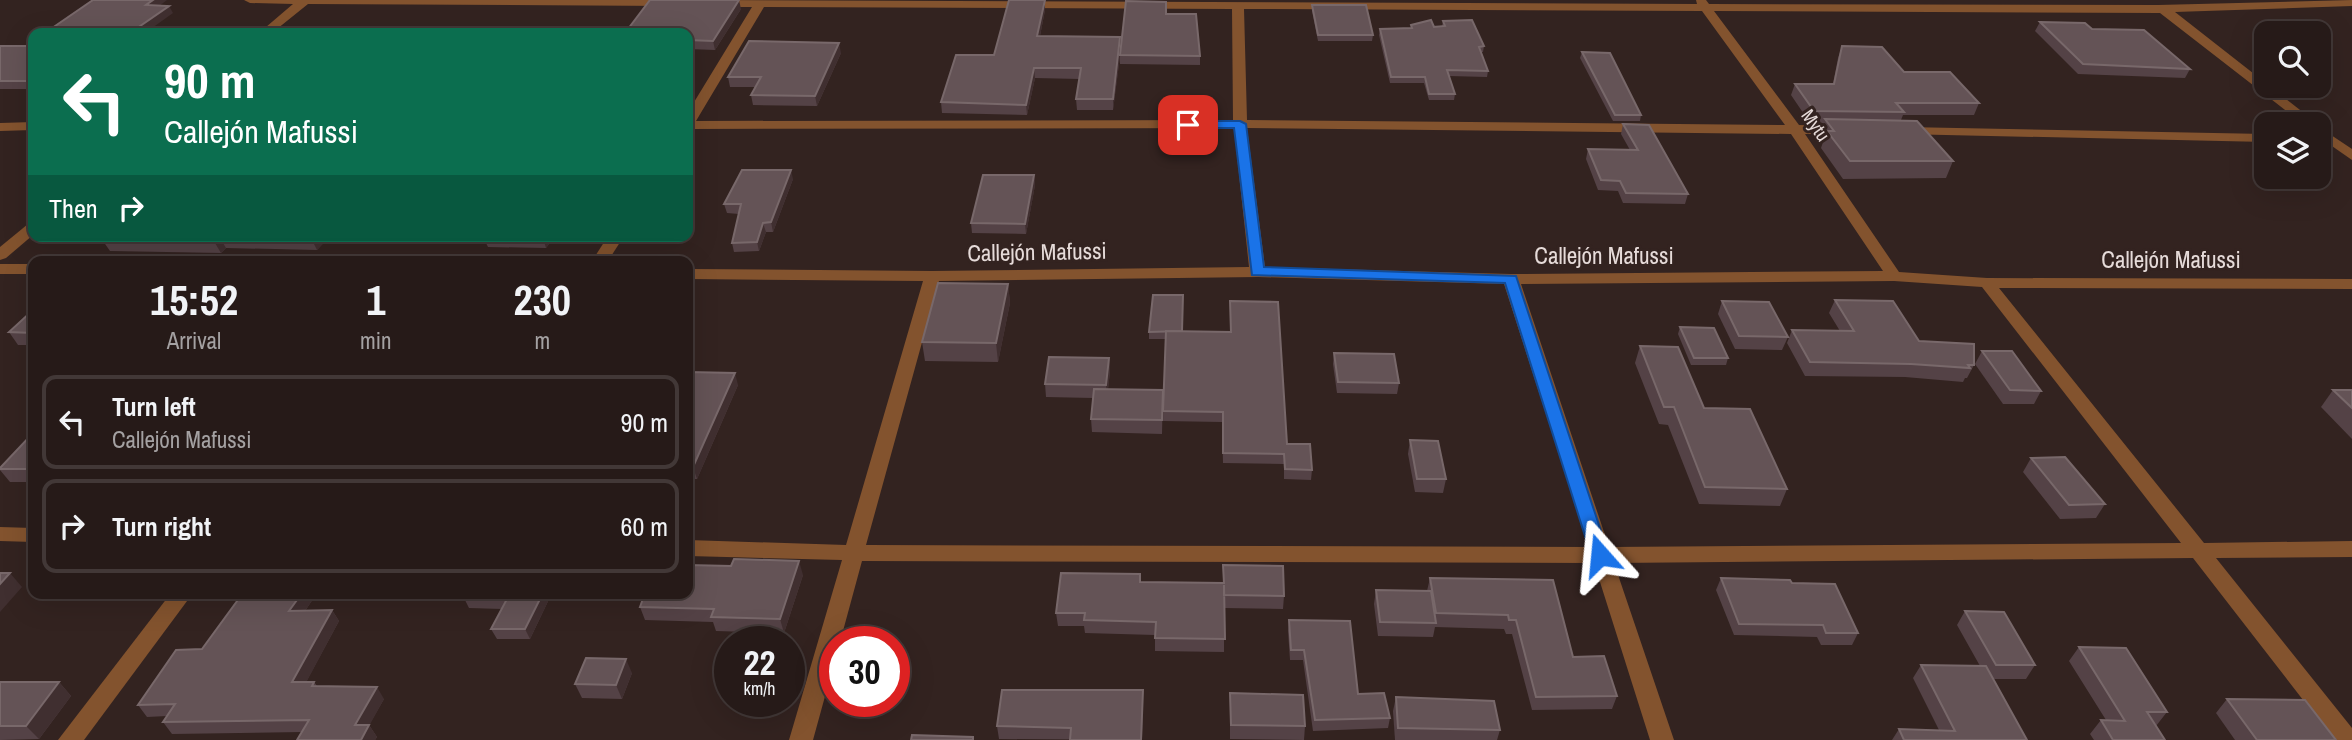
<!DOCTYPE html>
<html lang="en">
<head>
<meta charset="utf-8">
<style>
	body { margin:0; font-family:"Archivo Narrow",sans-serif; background:#322725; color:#f1f3f6; height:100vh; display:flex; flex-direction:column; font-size:26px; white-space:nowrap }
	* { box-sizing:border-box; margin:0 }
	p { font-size:23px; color:#a4a1a2 }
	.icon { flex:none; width:38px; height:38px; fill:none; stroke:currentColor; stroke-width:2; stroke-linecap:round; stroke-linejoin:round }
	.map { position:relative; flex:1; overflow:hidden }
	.details { position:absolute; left:28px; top:256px; width:665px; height:343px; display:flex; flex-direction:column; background:#261a18; border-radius:14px; box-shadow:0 7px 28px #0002,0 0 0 2px #423837 }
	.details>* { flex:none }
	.top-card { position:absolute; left:28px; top:28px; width:665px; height:214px; border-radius:14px; box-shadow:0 7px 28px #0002,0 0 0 2px #423837; background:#0b6e4f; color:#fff; overflow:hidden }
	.tools { position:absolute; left:2254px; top:21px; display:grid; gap:14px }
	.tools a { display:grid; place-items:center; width:77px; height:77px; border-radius:14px; background:#261a18; box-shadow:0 7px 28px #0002,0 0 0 2px #423837; font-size:35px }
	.speed { position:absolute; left:714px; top:626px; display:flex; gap:14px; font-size:35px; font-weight:700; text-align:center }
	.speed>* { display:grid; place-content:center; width:91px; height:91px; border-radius:50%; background:#261a18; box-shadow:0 7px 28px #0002,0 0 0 2px #423837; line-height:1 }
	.speed small { font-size:18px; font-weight:400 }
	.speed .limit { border:10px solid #d22; background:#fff; color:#111 }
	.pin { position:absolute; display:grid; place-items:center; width:60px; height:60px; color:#fff; margin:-30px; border-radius:14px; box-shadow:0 4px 10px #0006 }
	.me { position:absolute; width:77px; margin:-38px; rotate:342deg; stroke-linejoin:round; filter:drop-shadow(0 0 5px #0008) }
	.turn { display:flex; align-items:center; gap:24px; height:147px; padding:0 21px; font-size:32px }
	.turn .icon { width:91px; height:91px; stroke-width:2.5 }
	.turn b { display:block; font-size:49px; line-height:60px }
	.then { display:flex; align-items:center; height:66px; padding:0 21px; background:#0003; gap:14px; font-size:26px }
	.eta { display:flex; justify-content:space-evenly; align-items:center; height:119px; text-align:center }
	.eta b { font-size:42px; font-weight:700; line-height:49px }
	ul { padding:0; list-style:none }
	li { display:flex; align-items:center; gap:21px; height:94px; margin:0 14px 10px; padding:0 7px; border:4px solid #423837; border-radius:14px }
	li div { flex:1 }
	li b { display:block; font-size:26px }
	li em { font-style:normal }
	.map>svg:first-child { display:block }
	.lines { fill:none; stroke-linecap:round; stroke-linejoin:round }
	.minor { fill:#83532e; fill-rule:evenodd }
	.wall { fill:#544246 }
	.shaded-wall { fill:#402f30 }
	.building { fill:#645356; stroke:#78686a; stroke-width:2 }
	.route { fill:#1a73e8; stroke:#114b97; stroke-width:2 }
	.labels { text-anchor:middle; stroke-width:6; stroke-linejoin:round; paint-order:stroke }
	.far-street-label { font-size:19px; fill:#e6dbd9; stroke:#332320 }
	.street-label { font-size:23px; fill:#e6dbd9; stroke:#332320 }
</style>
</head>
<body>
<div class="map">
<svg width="2352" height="740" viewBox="0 0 2352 740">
	<rect width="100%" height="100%" fill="#332320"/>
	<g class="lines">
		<g class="minor">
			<polygon points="244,0 674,0 676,2 670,6 308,4 272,33 259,33 293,4 250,3"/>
			<path d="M714 0 1697 4 1696 0H1706L1709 4 2158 5 2352 0V6L2175 12 2318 124H2303L2160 13 1714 11 1799 125 1848 127 1850 130 1843 134H1805L1899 272 1987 278 2352 279V289L1999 288 2204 543 2352 541V557L2216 558 2352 728V740H2334L2193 558 1614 563 1674 740H1650L1594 563 862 561 840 642H835V660L813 740H789L842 560 688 556V540L846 545 923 281 688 279V269L932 271 1249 267 1234 128 688 129V112L752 7H716L710 3ZM764 7 1232 9 1233 120 696 121ZM1244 9 1702 11 1785 125 1247 120ZM1247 128 1791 134 1883 271 1511 274 1265 267ZM1258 277 1504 284 1589 547 866 545 939 281ZM1894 281 1982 287 2181 543 1609 547 1521 284Z"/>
			<polygon points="33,122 33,130 0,131 0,123"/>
			<polygon points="1906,127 2266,134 2266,142 1901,134 1901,128"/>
			<polygon points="2319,127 2352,149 2352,160 2319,137"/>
			<polygon points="33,222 33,235 6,258 0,260 0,247 28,224"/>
			<polygon points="608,236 624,236 608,261 592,261"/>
			<rect x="0" y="264" width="33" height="10"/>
			<polygon points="0,527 33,528 33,542 0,541"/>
			<polygon points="171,593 193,593 84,740 58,740"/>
		</g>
	</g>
	<g class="wall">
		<polygon points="1312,5 1373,35 1372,41 1318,41 1312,11"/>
		<polygon points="741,9 715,50 688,49 688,33"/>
		<polygon points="1045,10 1040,36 1120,37 1121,46 1166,14 1200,56 1200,65 1120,64 1120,56 1113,110 1077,110 1076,99 1079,79 1035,78 1027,115 942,113 941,102"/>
		<polygon points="1443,21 1484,46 1483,52 1481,52 1488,71 1487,77 1449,76 1455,94 1454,100 1429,100 1424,83 1390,83 1379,35 1380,29 1411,28 1411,25 1442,26"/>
		<polygon points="2040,22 2092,29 2190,69 2185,78 2078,74 2035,31"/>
		<polygon points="33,41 33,89 0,89 0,46 27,46"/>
		<polygon points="1842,46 1979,103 1974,115 1903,115 1901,120 1953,161 1946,178 1843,179 1821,148 1823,142 1819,136 1823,123 1810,123 1791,95 1795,84 1833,84 1838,58"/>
		<polygon points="1582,52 1641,115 1640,121 1613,121 1580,58"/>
		<polygon points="841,53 817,106 753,105 751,95 755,87 730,87 728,77"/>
		<polygon points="1623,124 1688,194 1685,204 1623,203 1618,191 1598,190 1586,159 1588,149 1630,150 1621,134"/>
		<polygon points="1034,175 1035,185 1026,234 972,233 971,223"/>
		<polygon points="793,179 773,232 766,232 759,251 734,252 732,243 739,214 727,213 724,204"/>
		<polygon points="330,236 317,250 226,248 221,253 110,251 103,241"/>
		<polygon points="484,236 555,236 546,248 488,247 483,237"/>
		<polygon points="1008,284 1010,303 998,362 925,361 922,342"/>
		<polygon points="1835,300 1919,341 1974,365 1967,378 1965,378 1963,382 1905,377 1805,376 1787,343 1792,330 1840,331 1829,313"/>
		<polygon points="1722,301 1788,337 1782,350 1735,349 1718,314"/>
		<polygon points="33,310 33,345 18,345 9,332"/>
		<polygon points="1680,327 1728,358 1726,365 1691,365 1678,334"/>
		<polygon points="1182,331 1312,470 1311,480 1284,479 1284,464 1223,463 1222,422 1163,421 1166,339 1149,339 1149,332"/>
		<polygon points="1640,346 1787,489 1780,506 1699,504 1668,425 1659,424 1635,363"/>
		<polygon points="1982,351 2041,391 2034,404 2003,404 1975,364"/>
		<polygon points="1334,353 1399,383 1397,394 1337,393 1333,364"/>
		<polygon points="1109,358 1110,371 1108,389 1163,390 1162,434 1092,432 1091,419 1093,398 1046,397 1045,384"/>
		<polygon points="688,372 738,385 697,479 688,479"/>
		<polygon points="2333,390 2352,390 2352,439 2321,407"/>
		<polygon points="33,433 33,482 10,482 0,470 0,468"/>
		<polygon points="1410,440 1446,479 1443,493 1415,492 1408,454"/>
		<polygon points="2031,458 2105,504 2096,518 2060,519 2023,472"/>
		<polygon points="1223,565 1284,596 1283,609 1224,608 1224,652 1155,651 1155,635 1085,633 1084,626 1058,626 1056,613 1140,582 1223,583"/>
		<polygon points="731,566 803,575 784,633 716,631 713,622 645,620 640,607"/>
		<polygon points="1430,578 1553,580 1573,657 1617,696 1612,709 1532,710 1512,634 1506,634 1504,629 1435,627 1433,637 1378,636 1374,604 1376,590 1427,591"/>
		<polygon points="1721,578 1792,583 1858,633 1852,645 1821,645 1817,637 1734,635 1716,590"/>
		<polygon points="243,593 317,593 305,611 332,610 339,621 306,682 314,682 317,686 384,699 369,725 377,737 375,740 297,740 302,732 172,734 163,722 167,716 147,717 138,705 202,649"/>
		<polygon points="552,593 530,639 497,639 491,629 502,609 469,608 464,598"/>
		<polygon points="1965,611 2035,665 2026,679 1993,679 2027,740 1892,740 1899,729 1939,730 1913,678 1921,665 1980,666 1957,625"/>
		<polygon points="1289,620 1358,694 1390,718 1388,728 1313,731 1303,660 1290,660 1288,631"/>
		<polygon points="2079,647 2167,712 2156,726 2165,740 2094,740 2090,734 2101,720 2106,720 2069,661"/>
		<polygon points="632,673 622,699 582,698 575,684"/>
		<polygon points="0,682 59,682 71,696 39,739 0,740"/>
		<polygon points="1230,693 1305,726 1304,740 1230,739"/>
		<polygon points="1396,697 1500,730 1497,740 1395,740 1393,711"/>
		<polygon points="2227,699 2336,740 2235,740 2216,713"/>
		<polygon points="1143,703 1142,740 999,739 997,726"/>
	</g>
	<g class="shaded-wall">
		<polygon points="153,0 167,0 150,13 146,5"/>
		<polygon points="739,0 741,9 715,50 713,41"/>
		<polygon points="1045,0 1045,10 1038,46 1037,36"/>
		<polygon points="169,6 173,13 145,33 130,33"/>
		<polygon points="1120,37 1121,48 1113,110 1113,99"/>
		<polygon points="839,43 841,53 817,106 815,96"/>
		<polygon points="1034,68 1035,78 1027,115 1026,105"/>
		<polygon points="791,170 793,179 773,232 771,222"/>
		<polygon points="1034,175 1035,185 1026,234 1025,224"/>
		<polygon points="763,223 766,232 759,251 757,242"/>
		<polygon points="315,236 330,236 317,250 312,240"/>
		<polygon points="544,236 555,236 546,248 543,238"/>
		<polygon points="220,238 226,248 221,253 215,243"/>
		<polygon points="1008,284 1010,303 998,362 996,343"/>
		<polygon points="1109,358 1110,371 1107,398 1106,385"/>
		<polygon points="735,373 738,385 697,479 693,467"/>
		<polygon points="799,561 803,575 784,633 780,619"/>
		<polygon points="10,573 22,587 0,612 0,584"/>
		<polygon points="302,593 317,593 297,623 289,611"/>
		<polygon points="543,593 552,593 530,639 525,629"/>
		<polygon points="332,610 339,621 300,694 292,682"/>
		<polygon points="626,659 632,673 622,699 616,685"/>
		<polygon points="59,682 71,696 39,739 26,726"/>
		<polygon points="377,687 384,699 363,737 355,725"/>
		<polygon points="369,725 377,737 375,740 361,740"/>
	</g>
	<g class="building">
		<polygon points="93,0 153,0 146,5 169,6 130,33 45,33"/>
		<polygon points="650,0 739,0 713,41 688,40 688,33 625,33"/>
		<polygon points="1009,0 1045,0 1037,36 1120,37 1113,99 1076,99 1081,68 1034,68 1026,105 941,102 956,55 994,55"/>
		<polygon points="1126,1 1166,2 1166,14 1196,14 1200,56 1120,55"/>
		<polygon points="1312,5 1366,5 1373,35 1318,35"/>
		<polygon points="1431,20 1434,27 1445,26 1443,21 1472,20 1484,46 1479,47 1488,71 1447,70 1455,94 1429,94 1425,77 1391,77 1380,29 1412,28 1411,25"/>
		<polygon points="2040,22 2085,23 2092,29 2144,30 2190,69 2083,64"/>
		<polygon points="333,30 434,32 432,33 330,33"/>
		<polygon points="33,41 33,81 0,81 0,46 27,46"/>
		<polygon points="749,41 839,43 815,96 751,95 761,77 728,77"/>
		<polygon points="1842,46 1882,47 1904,72 1950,72 1979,103 1896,103 1904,112 1814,111 1795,84 1834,84"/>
		<polygon points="1582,52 1610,53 1641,115 1615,115"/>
		<polygon points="1825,119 1917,121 1953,161 1850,161 1827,131 1834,131"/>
		<polygon points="1623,124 1649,125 1688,194 1626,193 1620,181 1601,180 1588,149 1638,150"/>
		<polygon points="742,170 791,170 771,222 763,223 757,242 732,243 741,204 724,204"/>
		<polygon points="983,175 1034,175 1025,224 971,223"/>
		<polygon points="108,236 315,236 312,240 220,238 215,243 103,241"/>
		<polygon points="484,236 544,236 543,238 483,237"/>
		<polygon points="938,283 1008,284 996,343 922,342"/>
		<polygon points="1153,295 1183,295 1182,331 1149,332"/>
		<polygon points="1835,300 1893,301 1919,341 1974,344 1974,365 1968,365 1970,368 1911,364 1810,362 1792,330 1854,331"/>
		<polygon points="1230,301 1278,302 1287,444 1310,444 1312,470 1285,469 1284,454 1223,453 1223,412 1163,411 1166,331 1231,332"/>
		<polygon points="1722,301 1769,302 1788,337 1739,336"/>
		<polygon points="33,310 33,333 9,332"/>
		<polygon points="1680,327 1714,328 1728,358 1694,358"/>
		<polygon points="1640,346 1678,347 1704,408 1750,409 1787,489 1705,487 1674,407 1664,407"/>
		<polygon points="1982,351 2012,351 2041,391 2010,390"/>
		<polygon points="1334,353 1394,354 1399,383 1338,382"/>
		<polygon points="1049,357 1109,358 1106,385 1045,384"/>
		<polygon points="688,372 735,373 693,467 688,467"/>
		<polygon points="1094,389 1163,390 1162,420 1091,419"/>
		<polygon points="2333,390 2352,390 2352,408"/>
		<polygon points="33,433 33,469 0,469 0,468"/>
		<polygon points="1410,440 1438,441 1446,479 1417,479"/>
		<polygon points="2065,457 2105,504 2069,505 2031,458"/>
		<polygon points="734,559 799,561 780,619 711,617 714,609 640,607 645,593 688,593 688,565 731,566"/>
		<polygon points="1223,565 1283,566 1284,596 1224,595 1224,585 1225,639 1155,638 1156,622 1084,620 1085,613 1056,613 1061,573 1140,574 1140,582 1224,583"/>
		<polygon points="0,573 10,573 0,584"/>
		<polygon points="1430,578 1553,580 1573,657 1604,656 1617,696 1536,697 1516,620 1509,620 1508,615 1436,613"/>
		<polygon points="1721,578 1790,580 1792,583 1835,584 1858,633 1826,633 1823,625 1739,624"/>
		<polygon points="1376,590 1431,591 1436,623 1380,622"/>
		<polygon points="243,593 302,593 289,611 332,610 292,682 314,682 312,686 377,687 355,725 369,725 361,740 297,740 309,720 163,722 175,704 138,705 176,650 202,649"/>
		<polygon points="467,593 543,593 525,629 491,629 507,599 464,598"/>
		<polygon points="1965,611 2004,612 2035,665 1996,665"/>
		<polygon points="1289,620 1350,621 1358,694 1384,693 1390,718 1315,720 1304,650 1291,650"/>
		<polygon points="2079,647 2126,648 2167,712 2147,712 2165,740 2113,740 2101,720 2125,721"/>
		<polygon points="586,658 626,659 616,685 575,684"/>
		<polygon points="1921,665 1986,666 2027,740 1904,740 1899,729 1955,731"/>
		<polygon points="0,682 59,682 26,726 0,726"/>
		<polygon points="1002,690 1143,690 1141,740 1070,740 1071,728 997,726"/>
		<polygon points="1230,693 1303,695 1305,726 1231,725"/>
		<polygon points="1396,697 1494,701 1500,730 1398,728"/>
		<polygon points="2227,699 2305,700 2336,740 2257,740"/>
		<polygon points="912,735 973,737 973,740 911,740"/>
	</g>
	<polygon class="route" points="1240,121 1246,124 1264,267 1516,276 1609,555 1607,560 1593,560 1591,555 1505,283 1252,275 1234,128 1188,128 1182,125 1188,121"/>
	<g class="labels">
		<g class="far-street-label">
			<text transform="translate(1816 125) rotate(55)" y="7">Mytu</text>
		</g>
		<g class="street-label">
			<text transform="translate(1037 252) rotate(-1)" y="8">Callejón Mafussi</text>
			<text x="1604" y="264">Callejón Mafussi</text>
			<text x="2171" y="268">Callejón Mafussi</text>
		</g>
	</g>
</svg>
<div class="tools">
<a><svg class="icon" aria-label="search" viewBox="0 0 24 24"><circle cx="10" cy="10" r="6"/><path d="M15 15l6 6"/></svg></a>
<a><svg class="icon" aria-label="layers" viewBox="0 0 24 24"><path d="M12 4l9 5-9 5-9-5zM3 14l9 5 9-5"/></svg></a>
</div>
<div class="speed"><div>22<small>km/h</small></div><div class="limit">30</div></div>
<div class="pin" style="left:1188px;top:125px;background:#d93025"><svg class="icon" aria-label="arrive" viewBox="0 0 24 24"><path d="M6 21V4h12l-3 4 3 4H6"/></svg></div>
<svg class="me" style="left:1600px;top:555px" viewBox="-20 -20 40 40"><path d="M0-17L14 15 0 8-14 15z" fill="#1a73e8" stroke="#fff" stroke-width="4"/></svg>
<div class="top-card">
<div class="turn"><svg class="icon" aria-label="left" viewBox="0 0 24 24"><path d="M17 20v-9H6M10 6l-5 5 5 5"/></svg><div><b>90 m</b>Callejón Mafussi</div></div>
<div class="then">Then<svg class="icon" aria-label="right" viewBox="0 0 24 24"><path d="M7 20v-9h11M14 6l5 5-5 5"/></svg></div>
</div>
<section class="details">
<div class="eta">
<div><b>15:52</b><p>Arrival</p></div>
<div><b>1</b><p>min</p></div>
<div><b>230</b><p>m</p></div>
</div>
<ul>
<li><svg class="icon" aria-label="left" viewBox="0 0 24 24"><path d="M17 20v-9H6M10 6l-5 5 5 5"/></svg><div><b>Turn left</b><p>Callejón Mafussi</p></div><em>90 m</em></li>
<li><svg class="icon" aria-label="right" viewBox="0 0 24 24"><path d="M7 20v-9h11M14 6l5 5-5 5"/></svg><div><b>Turn right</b></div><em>60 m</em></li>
</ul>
</section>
</div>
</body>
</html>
